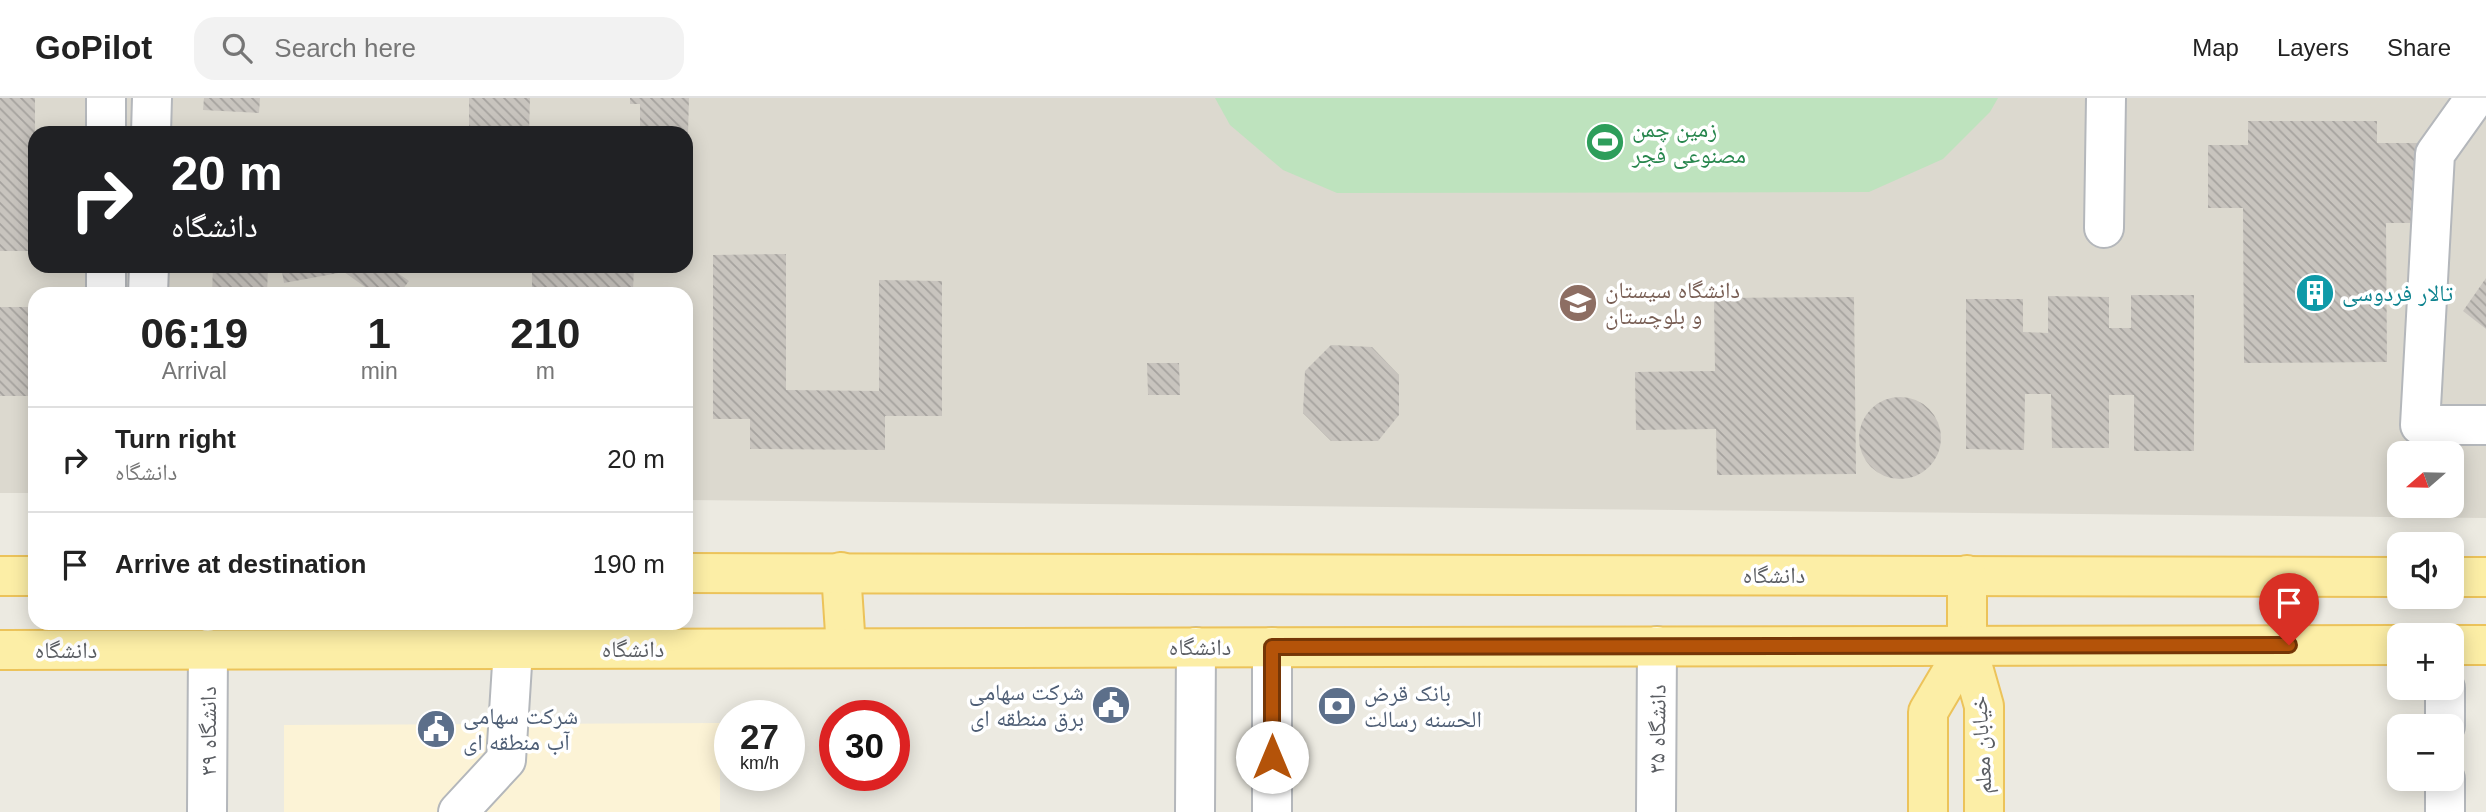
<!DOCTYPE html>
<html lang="en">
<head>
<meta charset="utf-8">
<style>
	body { margin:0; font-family:Arial,"Noto Naskh Arabic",sans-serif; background:#f2f2f2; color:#222; height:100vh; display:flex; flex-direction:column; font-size:26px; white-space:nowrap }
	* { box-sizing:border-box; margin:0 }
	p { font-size:23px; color:#767676 }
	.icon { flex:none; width:38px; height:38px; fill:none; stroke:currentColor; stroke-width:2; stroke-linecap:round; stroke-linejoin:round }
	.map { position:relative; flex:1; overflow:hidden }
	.panel { position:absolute; left:28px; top:189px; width:665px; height:343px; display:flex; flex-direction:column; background:#fff; border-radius:21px; box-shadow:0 4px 18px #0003 }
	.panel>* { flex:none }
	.hud { position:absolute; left:28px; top:28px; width:665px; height:147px; border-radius:21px; box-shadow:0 4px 18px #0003; background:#202124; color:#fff; overflow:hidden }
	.needle { width:46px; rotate:250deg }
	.fabs { position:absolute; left:2387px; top:343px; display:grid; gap:14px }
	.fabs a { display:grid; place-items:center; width:77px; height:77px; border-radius:14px; background:#fff; box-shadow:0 4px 18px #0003; font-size:35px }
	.speed { position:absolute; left:714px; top:602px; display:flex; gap:14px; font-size:35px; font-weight:700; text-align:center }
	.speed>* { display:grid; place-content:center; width:91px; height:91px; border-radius:50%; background:#fff; box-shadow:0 4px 18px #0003; line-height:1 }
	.speed small { font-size:18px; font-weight:400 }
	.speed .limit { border:10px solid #d22; background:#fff; color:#111 }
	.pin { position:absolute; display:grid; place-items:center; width:60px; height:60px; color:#fff; margin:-72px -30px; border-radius:50% 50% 50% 0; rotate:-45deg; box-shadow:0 0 7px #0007 }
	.pin .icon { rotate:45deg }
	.me { position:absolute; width:77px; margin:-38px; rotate:0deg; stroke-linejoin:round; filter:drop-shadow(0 0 5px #0008) }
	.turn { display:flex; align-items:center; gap:24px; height:147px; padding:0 28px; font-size:32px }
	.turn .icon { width:91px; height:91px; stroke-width:2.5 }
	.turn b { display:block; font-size:49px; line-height:60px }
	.eta { display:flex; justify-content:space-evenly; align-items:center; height:119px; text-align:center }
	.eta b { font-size:42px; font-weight:800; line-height:49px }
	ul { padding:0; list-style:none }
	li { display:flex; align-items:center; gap:21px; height:105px; padding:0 28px; border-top:2px solid #e0e0e0 }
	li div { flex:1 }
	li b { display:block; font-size:26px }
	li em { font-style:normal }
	header { display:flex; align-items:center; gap:42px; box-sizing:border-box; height:98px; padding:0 35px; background:#fff; border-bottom:2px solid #e0e0e0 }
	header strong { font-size:33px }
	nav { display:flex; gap:38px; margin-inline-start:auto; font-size:24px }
	.search { width:490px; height:63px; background:#f2f2f2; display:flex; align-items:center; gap:18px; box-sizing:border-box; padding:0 24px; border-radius:21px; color:#767676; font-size:26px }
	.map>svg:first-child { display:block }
	.commercial { fill:#fcf3d6 }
	.education { fill:#dcd9cf; fill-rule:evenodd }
	.grass { fill:#bee3be }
	.building { fill:url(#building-back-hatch) }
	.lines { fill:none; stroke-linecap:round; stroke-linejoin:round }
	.minor-casing { stroke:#b4b7bb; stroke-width:42 }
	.major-casing { stroke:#ecc35a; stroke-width:42 }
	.minor { stroke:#fff; stroke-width:38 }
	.major { stroke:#fceea6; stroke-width:38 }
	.route-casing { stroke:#753606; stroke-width:18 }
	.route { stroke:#b45309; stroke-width:12 }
	.labels { text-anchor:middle; stroke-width:7; stroke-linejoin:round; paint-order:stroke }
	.leisure-label { font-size:23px; fill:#27864d; stroke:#fff; text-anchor:start }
	.education-label { font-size:23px; fill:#785e54; stroke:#fff; text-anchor:start }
	.culture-label { font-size:23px; fill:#0d838f; stroke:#fff; text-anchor:start }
	.street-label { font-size:23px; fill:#5a5d62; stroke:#fff }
	.service-label { font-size:23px; fill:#4e5e75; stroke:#fff; text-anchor:start }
</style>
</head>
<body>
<header>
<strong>GoPilot</strong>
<div class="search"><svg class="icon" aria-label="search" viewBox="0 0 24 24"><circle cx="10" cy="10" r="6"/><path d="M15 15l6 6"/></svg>Search here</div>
<nav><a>Map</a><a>Layers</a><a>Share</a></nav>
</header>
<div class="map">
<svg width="2486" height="714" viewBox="0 0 2486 714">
	<defs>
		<pattern id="building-back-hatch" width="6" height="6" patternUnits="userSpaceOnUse" patternTransform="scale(1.75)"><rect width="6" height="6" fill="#c8c4be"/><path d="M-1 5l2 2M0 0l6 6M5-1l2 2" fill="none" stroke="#a5a29e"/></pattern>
	</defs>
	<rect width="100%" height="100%" fill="#eceae1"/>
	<polygon class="commercial" points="720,625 720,714 284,714 284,627"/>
	<path class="education" d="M0 0H2486V420L686 402V196H35V395H0ZM35 35H686V168H35ZM2399 355H2452V408H2399Z"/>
	<polygon class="grass" points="1215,0 1998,0 1990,14 1943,61 1869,94 1337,95 1283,72 1230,27"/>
	<g class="building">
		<rect x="0" y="0" width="35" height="153"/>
		<polygon points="204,0 260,0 259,15 203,12"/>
		<polygon points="469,0 530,0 529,35 469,35"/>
		<polygon points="630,0 689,0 688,35 640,35 640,6 630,6"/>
		<polygon points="2248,23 2377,23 2377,45 2424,45 2425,125 2386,125 2387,264 2244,265 2243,110 2208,110 2208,47 2248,47"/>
		<polygon points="786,156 786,292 879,293 879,182 942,183 942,318 885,318 885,352 750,351 750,321 713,321 713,157"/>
		<polygon points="213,168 268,168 267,196 212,196"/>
		<polygon points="281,168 388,168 409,183 399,196 375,196 344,174 284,185"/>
		<polygon points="532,168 634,168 633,193 532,191"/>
		<polygon points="2486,180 2486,231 2463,213"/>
		<polygon points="2131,197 2194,197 2194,353 2134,353 2134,297 2109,297 2109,350 2052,350 2051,296 2025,296 2024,352 1966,351 1966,201 2023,201 2023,234 2048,235 2048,198 2109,199 2109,230 2131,230"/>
		<polygon points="1854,199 1856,376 1717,377 1716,331 1636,332 1635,274 1715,273 1714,200"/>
		<rect x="0" y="209" width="35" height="89"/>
		<polygon points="1331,247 1372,249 1399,277 1399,317 1378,343 1331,343 1303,315 1305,273"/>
		<polygon points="1147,265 1179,265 1180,297 1148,297"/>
		<circle cx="1900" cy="340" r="41"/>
	</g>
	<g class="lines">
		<g class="minor-casing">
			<g id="minor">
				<polyline points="2475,0 2435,56 2420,327 2486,327"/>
				<polyline points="106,35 106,0"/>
				<polyline points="151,35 152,0"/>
				<polyline points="2104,130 2106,0"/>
				<polyline points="106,196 106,168"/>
				<polyline points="148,196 149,168"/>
				<polyline points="2445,590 2445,628"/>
				<polyline points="2445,681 2445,714"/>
				<polyline points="207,714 208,551"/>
				<polyline points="458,714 506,662 513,551"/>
				<polyline points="1195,714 1196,549"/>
				<polyline points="1272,714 1272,549"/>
				<polyline points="1656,714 1657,548"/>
			</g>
		</g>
		<g class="major-casing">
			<g id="major">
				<polyline points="841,474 846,550"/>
				<polyline points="686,475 2399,479"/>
				<polyline points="1967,477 1967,548 1984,608 1984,714"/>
				<polyline points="0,478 35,478"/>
				<polyline points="2452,479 2486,479"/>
				<polyline points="2452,547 2486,547"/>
				<polyline points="0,552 2399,547"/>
				<polyline points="1928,714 1928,614 1967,548"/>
			</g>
		</g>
		<use href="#minor" class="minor"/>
		<use href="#major" class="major"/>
	</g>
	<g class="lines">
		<g class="route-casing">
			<polyline id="route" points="1272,659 1272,549 2289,547"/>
		</g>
		<use href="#route" class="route"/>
	</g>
	<defs>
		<g id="stadium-disc" transform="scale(2.0125)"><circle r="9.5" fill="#2e9e5b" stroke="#fff"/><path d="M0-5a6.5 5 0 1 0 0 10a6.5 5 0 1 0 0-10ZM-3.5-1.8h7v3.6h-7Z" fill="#fff"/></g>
		<g id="building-disc" transform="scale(2.0125)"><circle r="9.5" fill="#0f9aa8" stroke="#fff"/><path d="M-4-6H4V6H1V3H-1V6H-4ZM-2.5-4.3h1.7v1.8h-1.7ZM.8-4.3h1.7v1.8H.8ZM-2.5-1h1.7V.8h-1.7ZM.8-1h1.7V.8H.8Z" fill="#fff"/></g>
		<g id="university-disc" transform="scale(2.0125)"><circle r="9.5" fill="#8d6e63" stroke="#fff"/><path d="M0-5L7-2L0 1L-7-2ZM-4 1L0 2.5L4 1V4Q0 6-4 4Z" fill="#fff"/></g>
		<g id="civic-disc" transform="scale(2.0125)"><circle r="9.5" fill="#5c6f8a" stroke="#fff"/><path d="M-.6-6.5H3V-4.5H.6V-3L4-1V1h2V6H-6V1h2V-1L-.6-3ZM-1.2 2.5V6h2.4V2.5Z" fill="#fff"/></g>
		<g id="bank-disc" transform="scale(2.0125)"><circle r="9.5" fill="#5c6f8a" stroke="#fff"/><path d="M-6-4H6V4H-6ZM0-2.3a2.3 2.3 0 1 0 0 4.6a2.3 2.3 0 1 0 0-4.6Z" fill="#fff"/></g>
	</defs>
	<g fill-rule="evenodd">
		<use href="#stadium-disc" x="1605" y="44"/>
		<use href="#building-disc" x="2315" y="195"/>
		<use href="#university-disc" x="1578" y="205"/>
		<use href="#civic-disc" x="1111" y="607"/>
		<use href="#bank-disc" x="1337" y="608"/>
		<use href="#civic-disc" x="436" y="631"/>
	</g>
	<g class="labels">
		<g class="leisure-label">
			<text x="1632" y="39">زمین چمن<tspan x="1632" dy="26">مصنوعی فجر</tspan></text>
		</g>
		<g class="education-label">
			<text x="1605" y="200">دانشگاه سیستان<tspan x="1605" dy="26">و بلوچستان</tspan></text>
		</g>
		<g class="culture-label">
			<text x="2342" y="203">تالار فردوسی</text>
		</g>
		<g class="street-label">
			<text x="1774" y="485">دانشگاه</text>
			<text x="1200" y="557">دانشگاه</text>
			<text x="633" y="559">دانشگاه</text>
			<text x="66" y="560">دانشگاه</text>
			<text transform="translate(1657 631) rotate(-89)" y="8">دانشگاه ۳۵</text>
			<text transform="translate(208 633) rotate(-90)" y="8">دانشگاه ۳۹</text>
			<text transform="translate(1981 647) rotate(-93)" y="8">خیابان معلم</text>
		</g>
		<g class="service-label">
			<text x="1084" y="602" text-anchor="end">شرکت سهامی<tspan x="1084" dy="26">برق منطقه ای</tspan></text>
			<text x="1364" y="603">بانک قرض<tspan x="1364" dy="26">الحسنه رسالت</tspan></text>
			<text x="463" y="626">شرکت سهامی<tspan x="463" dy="26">آب منطقه ای</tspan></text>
		</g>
	</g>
</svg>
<div class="fabs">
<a><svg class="needle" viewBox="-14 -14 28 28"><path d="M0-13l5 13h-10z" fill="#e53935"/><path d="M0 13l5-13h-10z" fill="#767676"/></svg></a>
<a><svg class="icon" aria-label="sound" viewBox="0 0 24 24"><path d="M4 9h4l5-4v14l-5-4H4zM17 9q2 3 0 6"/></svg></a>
<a>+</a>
<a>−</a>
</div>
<div class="speed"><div>27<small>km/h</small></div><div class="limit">30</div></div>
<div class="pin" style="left:2289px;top:547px;background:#d93025"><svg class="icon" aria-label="arrive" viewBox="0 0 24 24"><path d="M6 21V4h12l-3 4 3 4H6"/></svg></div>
<svg class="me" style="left:1272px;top:659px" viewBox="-20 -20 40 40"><circle r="19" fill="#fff"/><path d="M0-13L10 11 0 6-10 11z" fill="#b45309"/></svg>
<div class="hud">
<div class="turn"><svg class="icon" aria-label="right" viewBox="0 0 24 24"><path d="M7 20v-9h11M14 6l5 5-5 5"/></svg><div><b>20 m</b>دانشگاه</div></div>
</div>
<section class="panel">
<div class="eta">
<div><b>06:19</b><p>Arrival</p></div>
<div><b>1</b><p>min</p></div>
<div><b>210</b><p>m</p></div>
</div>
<ul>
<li><svg class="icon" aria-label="right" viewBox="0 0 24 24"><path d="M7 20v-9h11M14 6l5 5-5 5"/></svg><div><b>Turn right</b><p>دانشگاه</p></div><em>20 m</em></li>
<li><svg class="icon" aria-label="arrive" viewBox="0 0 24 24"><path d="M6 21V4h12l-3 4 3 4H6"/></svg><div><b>Arrive at destination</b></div><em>190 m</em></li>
</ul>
</section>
</div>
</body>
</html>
